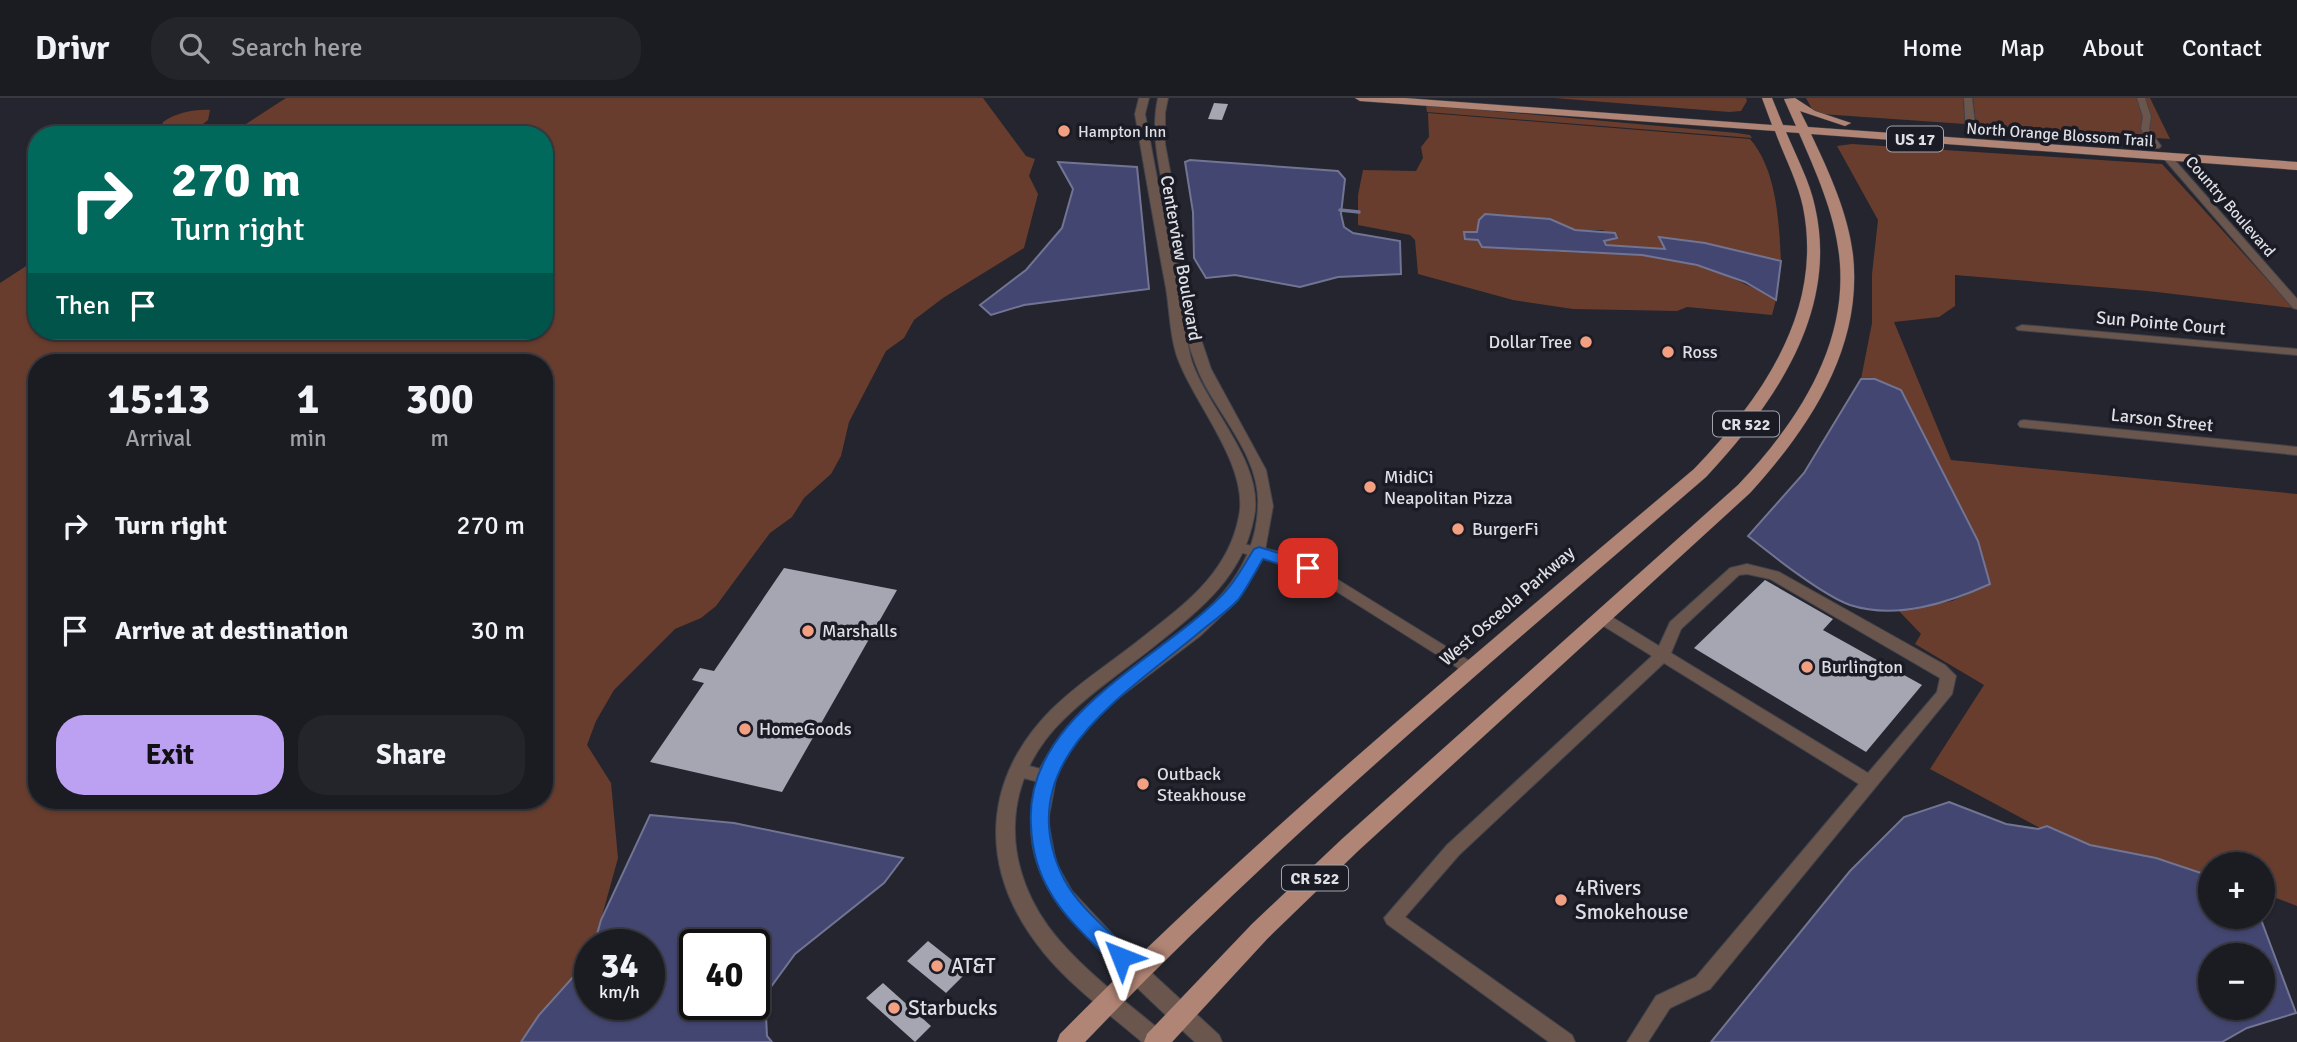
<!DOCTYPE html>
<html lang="en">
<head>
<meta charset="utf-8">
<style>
	body { margin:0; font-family:Signika,sans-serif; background:#24252a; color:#f1f3f6; height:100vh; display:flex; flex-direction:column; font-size:26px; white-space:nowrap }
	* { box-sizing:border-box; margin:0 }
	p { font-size:23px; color:#a0a1a5 }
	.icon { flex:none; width:38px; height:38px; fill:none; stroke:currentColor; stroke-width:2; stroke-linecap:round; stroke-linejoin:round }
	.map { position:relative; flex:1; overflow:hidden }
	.sheet { position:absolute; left:28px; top:256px; width:525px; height:455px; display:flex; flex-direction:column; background:#1b1c22; border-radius:28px; box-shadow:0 2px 5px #0004,0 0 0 2px #393a40 }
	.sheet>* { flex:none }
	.top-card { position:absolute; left:28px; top:28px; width:525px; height:214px; border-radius:28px; box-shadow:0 2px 5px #0004,0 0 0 2px #393a40; background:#00695c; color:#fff; overflow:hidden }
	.tools { position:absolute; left:2198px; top:754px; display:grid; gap:14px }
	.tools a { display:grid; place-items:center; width:77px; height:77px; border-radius:50%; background:#1b1c22; box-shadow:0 2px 5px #0004,0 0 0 2px #393a40; font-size:35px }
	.speed { position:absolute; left:574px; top:831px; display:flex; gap:14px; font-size:35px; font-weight:700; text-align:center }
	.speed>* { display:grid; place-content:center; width:91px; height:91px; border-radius:50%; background:#1b1c22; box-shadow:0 2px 5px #0004,0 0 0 2px #393a40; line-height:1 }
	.speed small { font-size:18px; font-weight:400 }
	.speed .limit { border:4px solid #111; border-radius:10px; background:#fff; color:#111 }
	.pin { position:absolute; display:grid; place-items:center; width:60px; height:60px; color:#fff; margin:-30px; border-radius:14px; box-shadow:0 4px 10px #0006 }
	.me { position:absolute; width:77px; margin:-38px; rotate:315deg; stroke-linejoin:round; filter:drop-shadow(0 0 5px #0008) }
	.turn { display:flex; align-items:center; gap:24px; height:147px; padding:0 28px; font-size:32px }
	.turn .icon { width:91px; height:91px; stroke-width:2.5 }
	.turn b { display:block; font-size:49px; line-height:60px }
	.then { display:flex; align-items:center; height:66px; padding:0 28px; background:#0003; gap:14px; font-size:26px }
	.eta { display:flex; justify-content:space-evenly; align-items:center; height:119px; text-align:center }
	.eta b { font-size:42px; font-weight:700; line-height:49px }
	.primary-button { display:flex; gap:14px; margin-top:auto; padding:14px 28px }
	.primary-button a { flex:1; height:80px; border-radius:28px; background:#bca0f2; color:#111; font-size:28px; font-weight:700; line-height:80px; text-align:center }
	.primary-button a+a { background:#24252a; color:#f1f3f6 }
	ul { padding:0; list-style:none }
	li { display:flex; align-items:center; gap:21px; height:105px; padding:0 28px }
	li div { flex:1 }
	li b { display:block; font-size:26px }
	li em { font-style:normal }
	header { display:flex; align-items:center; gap:42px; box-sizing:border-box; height:98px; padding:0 35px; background:#1b1c22; border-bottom:2px solid #393a40 }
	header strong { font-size:33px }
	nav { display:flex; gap:38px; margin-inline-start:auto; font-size:24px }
	.search { width:490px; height:63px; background:#24252a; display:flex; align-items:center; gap:18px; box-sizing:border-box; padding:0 24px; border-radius:28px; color:#a0a1a5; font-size:26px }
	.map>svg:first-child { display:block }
	.green { fill:#683d2d; fill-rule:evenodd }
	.water { fill:#434670; stroke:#727493; stroke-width:2; fill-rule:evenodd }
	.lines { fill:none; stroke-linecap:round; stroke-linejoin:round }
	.stream { stroke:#727493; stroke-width:3.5 }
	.building { fill:#a5a6b2 }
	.minor-casing { stroke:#42434b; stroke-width:2 }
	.tertiary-casing { stroke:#42434b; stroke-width:2 }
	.primary-casing { stroke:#42434b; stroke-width:1 }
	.minor { fill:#6b564e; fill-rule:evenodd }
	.tertiary { fill:#6b564e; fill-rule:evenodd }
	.primary { fill:#b18575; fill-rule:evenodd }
	.route { fill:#1a73e8; stroke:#114b97; stroke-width:2 }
	.poi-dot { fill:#f2a081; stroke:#1a1b24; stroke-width:2.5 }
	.labels { text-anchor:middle; stroke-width:7; stroke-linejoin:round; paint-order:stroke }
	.far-poi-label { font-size:16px; fill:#dedfe5; stroke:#1a1b24; text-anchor:start }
	.far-street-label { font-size:16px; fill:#dedfe5; stroke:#1a1b24 }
	.shield { fill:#1a1b24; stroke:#a3a4ab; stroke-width:2 }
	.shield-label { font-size:16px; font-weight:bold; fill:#dedfe5 }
	.street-label { font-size:18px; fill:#dedfe5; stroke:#1a1b24 }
	.poi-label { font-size:18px; fill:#dedfe5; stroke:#1a1b24; text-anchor:start }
	.near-poi-label { font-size:21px; fill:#dedfe5; stroke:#1a1b24; text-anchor:start }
</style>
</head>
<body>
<header>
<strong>Drivr</strong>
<div class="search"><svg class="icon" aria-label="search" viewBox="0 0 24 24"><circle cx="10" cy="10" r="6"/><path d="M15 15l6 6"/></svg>Search here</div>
<nav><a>Home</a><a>Map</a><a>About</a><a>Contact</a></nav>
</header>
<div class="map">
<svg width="2297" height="944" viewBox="0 0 2297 944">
	<rect width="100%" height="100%" fill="#24252e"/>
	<g class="green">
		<path d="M286 0H983L1026 58 1035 61 1029 78 1038 96 1024 150 943 200 914 222 904 240 886 253 849 324 841 358 831 376 804 400 792 419 770 435 716 508 701 520 675 531 614 592 596 623 587 647 611 685 618 760 594 847H590V860L539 917 521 944H0V185L37 161V233H544V37H229L249 30 246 26ZM37 264H544V702H37Z"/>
		<polygon points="1554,0 1746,0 1747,3 1741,13 1729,14"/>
		<polygon points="1806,0 1963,0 1965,26 1821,16 1813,13"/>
		<polygon points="1973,0 2150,0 2170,41 1976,27"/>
		<polygon points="1426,7 1737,35 1750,37 1752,40 1427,14"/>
		<path d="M210 12 208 22C195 33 178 43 160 34L163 24C176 15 194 11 210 12Z"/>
		<path d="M1428 15 1750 41C1777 72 1779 124 1781 163L1705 145 1660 139 1665 151 1606 147 1604 143 1612 142 1603 132H1575L1550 121 1485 116 1477 134H1464C1504 157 1593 154 1639 157 1688 161 1734 178 1776 202L1772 217 1687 209 1677 213 1573 211 1513 202 1418 176 1415 142 1410 137 1358 127V97L1363 72 1416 73 1423 60 1421 49 1429 39Z"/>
		<polygon points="1852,46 2162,66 2293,210 2148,193 1955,177 1955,208 1939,219 1894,224 1951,362 2297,396 2297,808 2263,795 2263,766 2210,766 2210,778 2156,760 2090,747 2047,728 2040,730 1930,671 1984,587 1915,546 1921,536 1898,512 1952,503 1990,486 1978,443 1901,292 1875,281 1861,281 1872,225 1872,176 1878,122 1837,48"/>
	</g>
	<g class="water">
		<polygon points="1190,62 1338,73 1345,81 1341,116 1344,129 1353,135 1400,143 1401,176 1338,179 1300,189 1235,177 1206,180 1194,160 1193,114 1185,64"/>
		<polygon points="1058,64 1137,69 1149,191 1024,207 991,217 980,207 1026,172 1062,130 1073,91"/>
		<polygon points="1485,116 1550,121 1575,132 1615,135 1617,140 1604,143 1606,147 1665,151 1659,139 1705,145 1781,163 1776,202 1745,184 1697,167 1642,157 1482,149 1478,142 1465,141 1464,134 1477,134 1479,122"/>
		<path d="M1861 281H1875L1901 292 1978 443 1990 486C1948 505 1896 522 1850 507 1822 497 1772 457 1748 438L1804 375Z"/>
		<path d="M1949 704 2006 726 2038 731 2047 728 2090 747 2156 760 2210 778V819H2260L2296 915 2247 930 2222 944H1711L1850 773 1904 719ZM2210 858H2263V910H2210Z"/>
		<path d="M650 717 734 725 903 760 884 785 795 856 765 897 767 938 772 944H521L539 917 590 860V906H649V847H594L601 822ZM754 847V906H695V847Z"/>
	</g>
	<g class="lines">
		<polyline class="stream" points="1340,112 1359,114"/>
	</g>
	<g class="building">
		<polygon points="1214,5 1228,6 1222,22 1208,21"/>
		<polygon points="784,470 897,492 782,694 650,664 704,585 692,582 700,570 714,573"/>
		<polygon points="1765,482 1833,521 1823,532 1922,587 1866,654 1694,550"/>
		<polygon points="928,843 967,874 946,895 907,863"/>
		<polygon points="883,885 931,928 915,944 866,900"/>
	</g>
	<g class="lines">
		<g class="minor-casing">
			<g id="minor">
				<polygon points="1964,0 1972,0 1976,34 1971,37 1966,34"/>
				<polygon points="2137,0 2145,0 2151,19 2149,31 2161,48 2159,50 2153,50 2141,31 2143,19"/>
				<polygon points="2165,58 2171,58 2297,201 2297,211 2293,210 2165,62"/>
				<polygon points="2022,227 2297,251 2297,257 2018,232 2016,230"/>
				<polygon points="2024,322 2297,349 2297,357 2020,329 2018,326 2020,323"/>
				<polygon points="1238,445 1286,455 1314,467 1476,567 1479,571 1476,575 1466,575 1304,473 1283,464 1233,453 1231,450 1233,447"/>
				<path d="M1747 466 1779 474 1945 567 1956 578 1952 596 1710 891 1670 910 1648 944H1627L1656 898 1696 879 1859 686 1664 565 1459 757 1405 819 1572 937 1575 944H1549L1387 826 1384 820 1447 747 1652 558 1597 524 1595 520 1597 516H1607L1659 548 1670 524 1730 470ZM1747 476 1770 481 1940 580 1937 594 1868 675 1671 555 1681 531 1739 477Z"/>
				<polygon points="1018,665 1052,674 1054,679 1052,684 1046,686 1012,677 1010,672 1012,667"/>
			</g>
		</g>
		<g class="tertiary-casing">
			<path id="tertiary" d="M1139 0H1149L1145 16 1169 144C1170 95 1147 50 1158 0H1168L1165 15V46L1180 126 1183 163 1197 229 1211 271 1266 372 1273 408 1264 458 1237 503 1200 538 1116 602 1080 637 1057 675 1048 723 1056 765 1072 793 1129 854 1219 937 1222 944H1195C1160 912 1125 879 1092 844 1079 830 1064 817 1054 800 1035 771 1027 738 1033 705 1035 694 1036 683 1039 673 1042 664 1050 655 1055 646 1111 558 1255 526 1258 407 1260 363 1225 324 1205 287 1197 272 1191 255 1187 238 1188 246 1189 256 1192 264 1208 311 1265 366 1254 419 1243 478 1202 510 1157 546 1127 570 1094 592 1066 619 998 683 1000 773 1059 842 1090 878 1129 906 1166 937L1169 944H1142C1108 915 1072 889 1044 855 979 776 979 685 1051 612 1077 586 1110 565 1138 543 1182 508 1228 477 1239 418 1249 370 1198 310 1180 266 1170 244 1170 214 1166 190 1155 132 1145 74 1135 16Z"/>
		</g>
		<g class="primary-casing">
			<path id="primary" d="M1355 0H1405L1772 27 1762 0H1772L1783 27 1796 28 1784 1 1795 0 1815 13 1851 25 1845 28 1800 13 1808 29 2297 64V72L1811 36C1829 74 1848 115 1853 157 1863 250 1809 330 1750 395L1358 753 1268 840 1172 944H1144L1147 936 1252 826 1342 741 1738 387C1797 325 1850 246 1839 156 1834 114 1816 74 1799 35L1786 34C1796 58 1810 84 1815 109 1839 214 1774 306 1706 379 1494 562 1279 741 1085 944H1057L1060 936C1259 734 1478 554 1694 371 1762 300 1824 213 1803 109 1798 84 1784 58 1775 33L1360 3Z"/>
		</g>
		<use href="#minor" class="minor"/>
		<use href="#tertiary" class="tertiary"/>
		<use href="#primary" class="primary"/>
	</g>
	<path class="route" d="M1259 449 1314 466 1316 470 1308 475 1263 461C1255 474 1247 490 1238 502 1228 513 1213 523 1201 533 1125 597 1006 665 1064 781 1078 808 1107 831 1128 852L1131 859 1128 866 1121 869 1113 866C1092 843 1065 821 1050 794 1038 774 1032 751 1031 728 1023 618 1159 563 1224 495 1236 483 1245 465 1254 451Z"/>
	<g class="poi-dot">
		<circle cx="1064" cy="33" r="7"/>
		<circle cx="1586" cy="244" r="7"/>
		<circle cx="1668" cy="254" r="7"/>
		<circle cx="1370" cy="389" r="7"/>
		<circle cx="1458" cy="431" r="7"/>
		<circle cx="808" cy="533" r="7"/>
		<circle cx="1807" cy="569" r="7"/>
		<circle cx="745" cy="631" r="7"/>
		<circle cx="1143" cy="686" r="7"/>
		<circle cx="1561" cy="802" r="7"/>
		<circle cx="937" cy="868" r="7"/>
		<circle cx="894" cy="910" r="7"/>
	</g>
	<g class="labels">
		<g class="far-poi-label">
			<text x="1078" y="39">Hampton Inn</text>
		</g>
		<g class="far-street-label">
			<text transform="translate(2060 36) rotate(4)" y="6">North Orange Blossom Trail</text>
			<text transform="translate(2231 108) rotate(49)" y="6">Country Boulevard</text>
		</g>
		<g class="shield">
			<rect x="1887" y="28.5" width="56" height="25" rx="5"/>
			<rect x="1713" y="313.5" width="66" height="25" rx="5"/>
			<rect x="1282" y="767.5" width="66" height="25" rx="5"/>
		</g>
		<g class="shield-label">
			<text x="1915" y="47">US 17</text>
			<text x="1746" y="332">CR 522</text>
			<text x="1315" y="786">CR 522</text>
		</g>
		<g class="street-label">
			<text transform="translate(1181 160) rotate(80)" y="6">Centerview Boulevard</text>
			<text transform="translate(2161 225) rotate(5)" y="6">Sun Pointe Court</text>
			<text transform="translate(2162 322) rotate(6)" y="6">Larson Street</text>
			<text transform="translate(1507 508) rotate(-41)" y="6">West Osceola Parkway</text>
		</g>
		<g class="poi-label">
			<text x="1572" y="250" text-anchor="end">Dollar Tree</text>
			<text x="1682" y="260">Ross</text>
			<text x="1384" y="385">MidiCi<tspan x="1384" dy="21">Neapolitan Pizza</tspan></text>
			<text x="1472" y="437">BurgerFi</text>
			<text x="822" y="539">Marshalls</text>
			<text x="1821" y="575">Burlington</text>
			<text x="759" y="637">HomeGoods</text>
			<text x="1157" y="682">Outback<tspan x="1157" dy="21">Steakhouse</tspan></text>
		</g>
		<g class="near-poi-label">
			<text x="1575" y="797">4Rivers<tspan x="1575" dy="24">Smokehouse</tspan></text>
			<text x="951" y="875">AT&amp;T</text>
			<text x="908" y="917">Starbucks</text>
		</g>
	</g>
</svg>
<div class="tools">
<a>+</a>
<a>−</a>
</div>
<div class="speed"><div>34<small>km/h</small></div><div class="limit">40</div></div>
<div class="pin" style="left:1308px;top:470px;background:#d93025"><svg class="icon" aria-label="arrive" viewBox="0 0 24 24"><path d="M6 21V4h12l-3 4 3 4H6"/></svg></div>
<svg class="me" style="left:1121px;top:859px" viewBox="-20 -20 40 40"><path d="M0-17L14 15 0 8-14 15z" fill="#1a73e8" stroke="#fff" stroke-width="4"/></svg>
<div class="top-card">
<div class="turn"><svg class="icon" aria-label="right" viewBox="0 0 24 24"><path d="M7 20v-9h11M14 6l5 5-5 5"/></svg><div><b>270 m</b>Turn right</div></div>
<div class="then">Then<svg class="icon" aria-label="arrive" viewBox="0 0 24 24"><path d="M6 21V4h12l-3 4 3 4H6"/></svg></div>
</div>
<section class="sheet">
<div class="eta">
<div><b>15:13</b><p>Arrival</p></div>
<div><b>1</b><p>min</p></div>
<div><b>300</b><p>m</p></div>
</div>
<ul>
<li><svg class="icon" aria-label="right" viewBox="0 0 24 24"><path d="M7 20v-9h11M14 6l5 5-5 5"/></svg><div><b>Turn right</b></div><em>270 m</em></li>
<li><svg class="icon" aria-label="arrive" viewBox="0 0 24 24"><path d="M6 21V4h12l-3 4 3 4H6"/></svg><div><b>Arrive at destination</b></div><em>30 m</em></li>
</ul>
<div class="primary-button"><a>Exit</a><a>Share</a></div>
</section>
</div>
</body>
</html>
